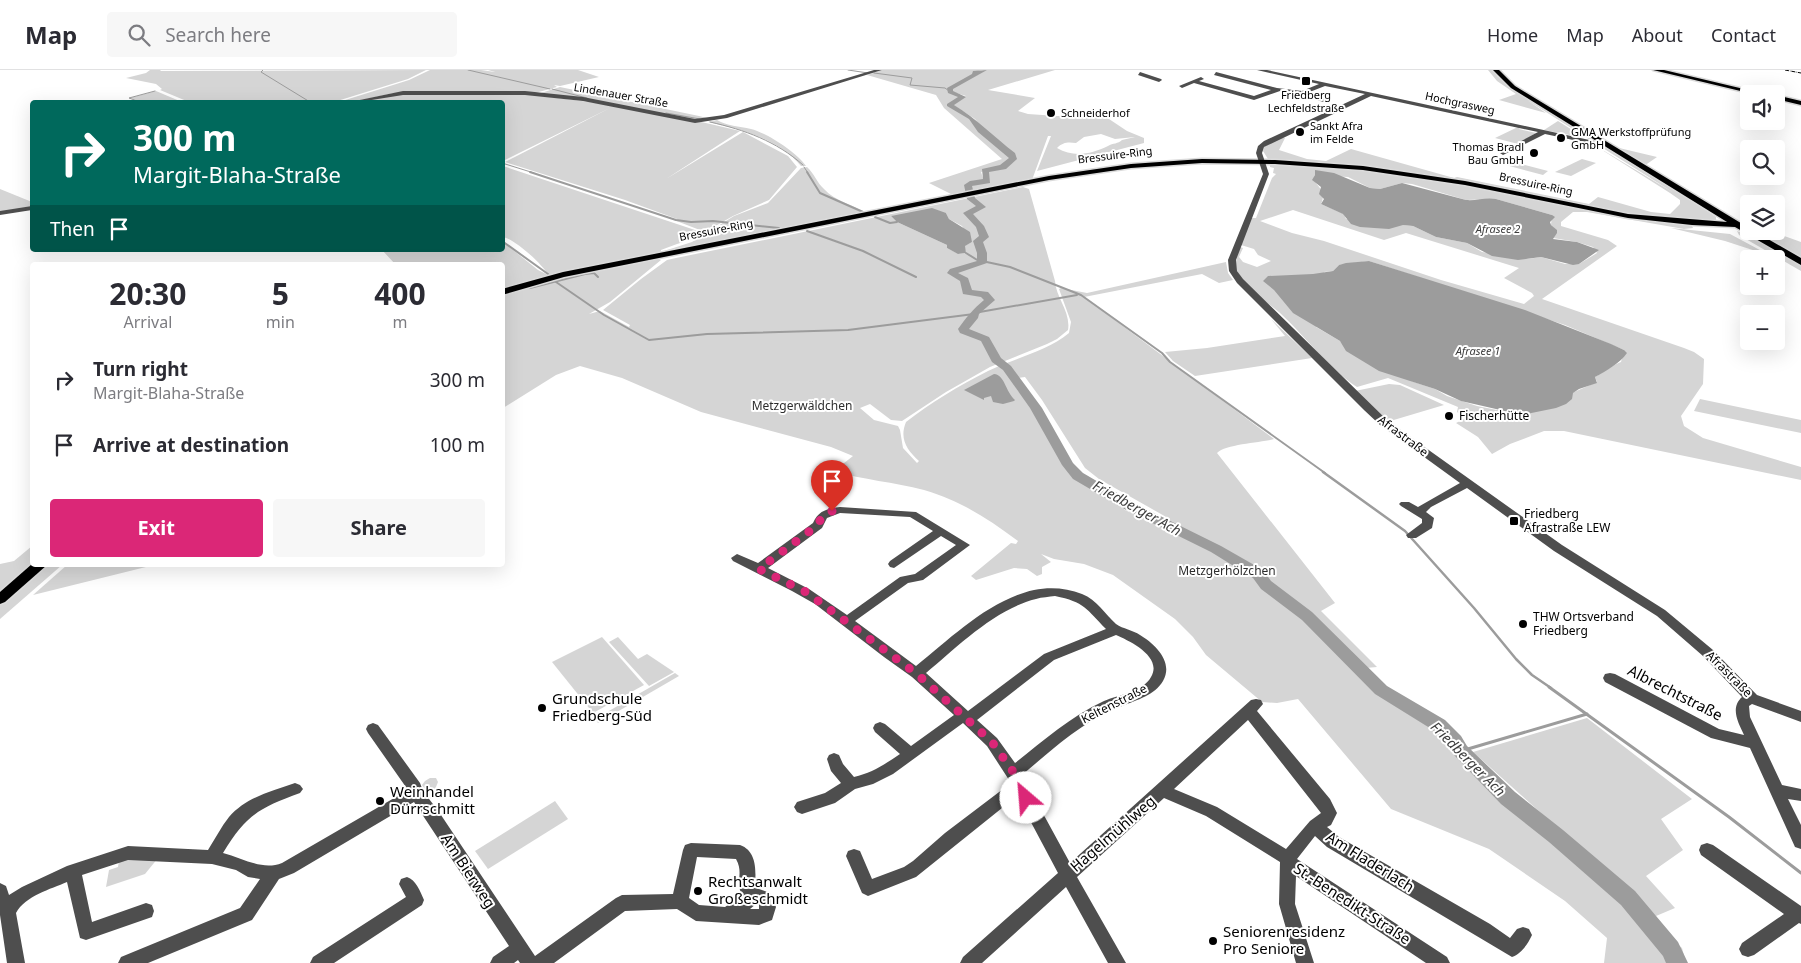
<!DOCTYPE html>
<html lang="en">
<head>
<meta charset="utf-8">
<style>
	body { margin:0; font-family:"Noto Sans",sans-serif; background:#f7f7f7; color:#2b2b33; height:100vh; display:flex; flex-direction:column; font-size:19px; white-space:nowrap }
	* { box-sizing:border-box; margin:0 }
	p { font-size:16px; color:#7c7c81 }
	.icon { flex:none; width:28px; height:28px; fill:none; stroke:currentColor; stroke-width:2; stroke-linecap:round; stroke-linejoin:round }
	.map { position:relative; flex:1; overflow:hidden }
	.sheet { position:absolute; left:30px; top:192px; width:475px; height:305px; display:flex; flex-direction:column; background:#fff; border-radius:5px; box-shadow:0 5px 20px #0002 }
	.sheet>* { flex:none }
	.top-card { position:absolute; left:30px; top:30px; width:475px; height:152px; border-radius:5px; box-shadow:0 5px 20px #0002; background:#00695c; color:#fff; overflow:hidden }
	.fabs { position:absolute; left:1740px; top:15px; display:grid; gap:10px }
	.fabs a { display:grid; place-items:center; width:45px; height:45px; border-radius:5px; background:#fff; box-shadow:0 5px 20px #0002; font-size:25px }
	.pin { position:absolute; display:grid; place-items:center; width:42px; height:42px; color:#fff; margin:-51px -21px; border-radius:50% 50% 50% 0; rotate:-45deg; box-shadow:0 0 5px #0007 }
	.pin .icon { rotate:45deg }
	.me { position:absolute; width:55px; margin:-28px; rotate:333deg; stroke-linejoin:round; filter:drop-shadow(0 0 4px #0008) }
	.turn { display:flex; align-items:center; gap:18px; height:105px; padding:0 20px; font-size:22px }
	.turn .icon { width:65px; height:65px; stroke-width:2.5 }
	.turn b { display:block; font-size:35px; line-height:42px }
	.then { display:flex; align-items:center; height:48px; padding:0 20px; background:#0003; gap:10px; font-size:19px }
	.eta { display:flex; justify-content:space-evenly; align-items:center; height:85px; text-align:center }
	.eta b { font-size:30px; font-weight:700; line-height:35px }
	.cta { display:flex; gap:10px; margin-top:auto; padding:10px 20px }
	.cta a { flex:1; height:58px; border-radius:5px; background:#db2777; color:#fff; font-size:20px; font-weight:700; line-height:58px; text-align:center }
	.cta a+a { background:#f7f7f7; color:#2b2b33 }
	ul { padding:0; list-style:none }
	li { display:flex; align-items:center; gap:15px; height:65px; padding:0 20px }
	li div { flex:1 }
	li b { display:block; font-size:19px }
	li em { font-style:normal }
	header { display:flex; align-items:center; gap:30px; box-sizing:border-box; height:70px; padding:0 25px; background:#fff; border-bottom:1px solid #e1e1e2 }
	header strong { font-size:24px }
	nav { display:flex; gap:28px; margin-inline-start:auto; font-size:18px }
	.search { width:350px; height:45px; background:#f7f7f7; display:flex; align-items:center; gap:12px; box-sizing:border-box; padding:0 18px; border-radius:5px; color:#7c7c81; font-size:19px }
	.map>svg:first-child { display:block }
	.green { fill:#d5d5d5; fill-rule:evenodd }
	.water { fill:#9c9c9c }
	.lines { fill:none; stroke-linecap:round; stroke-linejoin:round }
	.stream-far3 { stroke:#9c9c9c; stroke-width:1 }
	.stream-far2 { stroke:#9c9c9c; stroke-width:2 }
	.stream-far1 { stroke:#9c9c9c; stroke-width:2.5 }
	.stream { stroke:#9c9c9c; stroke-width:3 }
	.river { fill:#9c9c9c; fill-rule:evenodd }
	.major-casing { stroke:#dbdbdb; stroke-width:3 }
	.minor { fill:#4e4e4e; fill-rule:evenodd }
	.major { fill:#000; fill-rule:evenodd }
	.rail { stroke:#000; stroke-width:1; stroke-dasharray:4 1 0.5 1; stroke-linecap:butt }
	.route { stroke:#db2777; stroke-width:9; stroke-dasharray:0 16.2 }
	.poi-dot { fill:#000; stroke:#fff; stroke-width:2 }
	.labels { text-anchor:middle; stroke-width:4; stroke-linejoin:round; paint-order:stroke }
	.far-street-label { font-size:11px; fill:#000; stroke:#fff }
	.far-poi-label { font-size:11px; fill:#000; stroke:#fff; text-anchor:start }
	.far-water-label { font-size:11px; font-style:italic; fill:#3d3d3d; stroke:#fff }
	.park-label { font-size:12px; fill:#2c2c2c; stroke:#fff }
	.poi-label { font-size:12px; fill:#000; stroke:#fff; text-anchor:start }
	.street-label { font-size:12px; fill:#000; stroke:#fff }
	.water-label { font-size:14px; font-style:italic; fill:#3d3d3d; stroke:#fff }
	.near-street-label { font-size:15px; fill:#000; stroke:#fff }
	.near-poi-label { font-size:15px; fill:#000; stroke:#fff; text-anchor:start }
</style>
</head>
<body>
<header>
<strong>Map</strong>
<div class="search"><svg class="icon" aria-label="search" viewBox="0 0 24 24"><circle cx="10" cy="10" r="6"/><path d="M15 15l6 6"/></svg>Search here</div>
<nav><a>Home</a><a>Map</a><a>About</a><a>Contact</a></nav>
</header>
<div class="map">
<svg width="1801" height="893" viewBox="0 0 1801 893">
	<rect width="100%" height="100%" fill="#fff"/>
	<g class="green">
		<polygon points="150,0 161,0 160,1 426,0 408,9 334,32 189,32 160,20 162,19 156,14 126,8 146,3"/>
		<polygon points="430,0 481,0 495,2 488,0 578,0 599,7 560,16 554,15 557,17 535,23 480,21 394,23 351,32 339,32 409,10"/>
		<polygon points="882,0 982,0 974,2 975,4 947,19 962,27 948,35 972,50 979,61 1000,75 1004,82 1011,87 1011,89 1002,97 981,102 984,111 967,115 967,123 953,125 929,113 1002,89 944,38 936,25 867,5"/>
		<path d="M987 0H1055L988 20 1035 28 1018 41 1028 44 1057 46H1078L1082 43 1103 45 1127 61 1144 68V73L1037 101 1051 66H1048L1032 110 971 122 970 116 989 112 986 104 988 101 1007 97 1015 88 1006 77 984 60 975 49 952 34 966 26 953 22 952 18 979 4 977 2ZM1101 64 1115 69 1135 67 1122 70C1118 74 1113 73 1108 76 1091 84 1074 88 1057 78 1063 72 1068 72 1076 73L1084 67Z"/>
		<polygon points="1488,0 1494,0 1497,6 1513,19 1684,125 1716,147 1716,151 1710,152 1649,148 1421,105 1271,90 1268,89 1263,81 1264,77 1280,67 1285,68 1279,80 1307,89 1326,91 1351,79 1454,108 1457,107 1589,134 1598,127 1651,142 1670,144 1680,134 1680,130 1670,123 1591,73 1674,123 1527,30 1546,43 1499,30 1516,24 1497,11"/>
		<polygon points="1499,0 1501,0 1509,10 1518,17 1615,77 1657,87 1644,96 1517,18"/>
		<polygon points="560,17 699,46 711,49 692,50 541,23"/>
		<polygon points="156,21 182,32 142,32 130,28"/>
		<path d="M510 23C588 30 664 42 740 61L666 109 743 62 788 86 797 97 769 130 733 146 705 162 674 150 677 149 625 130 505 92 610 38 503 91 502 32H356L396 24Z"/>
		<path d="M717 50C727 56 739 56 751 59 767 63 796 82 806 96H801C779 69 740 59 708 52Z"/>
		<polygon points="1558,51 1585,68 1544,60"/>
		<polygon points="1520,56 1521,57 1519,59 1536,63 1518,74 1495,68"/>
		<polygon points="1497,85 1499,88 1548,101 1543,105 1491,91"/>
		<polygon points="1582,89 1596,93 1571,106 1555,102"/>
		<path d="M1270 94 1359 99 1411 106 1495 120 1606 144 1692 156 1693 158 1684 159 1587 142H1573L1561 152V156L1608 170 1617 176 1542 229 1684 278 1694 282 1704 289 1703 314 1681 346 1684 356 1703 368 1801 397V410L1564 361H1544L1510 374 1492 384 1478 367 1456 353 1466 348 1457 342 1458 337 1388 308 1357 317C1329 299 1305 266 1280 243 1266 231 1247 220 1238 203 1234 194 1237 186 1240 177L1243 178 1239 187 1243 192 1257 197 1271 191 1258 185 1254 179 1241 175 1251 148H1256L1272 108 1276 104 1273 103 1274 98 1270 97ZM1315 105 1348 107 1370 118 1380 119 1402 113 1412 114 1466 130 1496 129 1552 145 1551 155 1556 160 1553 168 1577 172 1593 177 1597 183 1579 194H1565L1541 187 1528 189 1482 182 1467 173 1436 167 1413 156 1346 149 1344 144 1321 134C1326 124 1320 117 1313 110ZM1293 140 1384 170 1406 163 1519 198 1504 208 1532 223 1534 226 1524 234 1441 210 1324 171 1292 163 1260 151ZM1369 191 1565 255 1624 280 1621 292C1611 296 1604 302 1595 307L1597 312 1522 345 1477 336 1447 326 1435 319 1414 312 1357 287 1340 271 1316 257 1324 202 1333 201 1339 195Z"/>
		<path d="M503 96 704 163C690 171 675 174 661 180V182L692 172 734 146 768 133 801 98 807 97C814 103 817 113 824 119 835 131 853 135 867 143L661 182 503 222 502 195H396L382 180H502L503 172 538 200 548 205C543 194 514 169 503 167Z"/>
		<path d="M1023 117 1029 119 1055 211C1056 228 1071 242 1068 260L1057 269 1047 274 990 297 946 322 902 351 891 350 870 334 860 338 874 350 898 356 900 360 903 378 917 393 919 391C907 380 899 369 906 352 930 333 960 315 988 301 1014 288 1046 282 1069 263L1071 252 1059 219 1061 218 1087 223 1226 192 1228 203 1233 210 1219 213 1202 204 1084 227 1274 369C1260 373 1226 374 1217 383L1335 533 1321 541 1377 597 1354 599 1386 630 1442 665 1484 710 1682 878 1686 893H1604L1607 868 1565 831 1489 779 1391 739 1298 629 1277 633 1262 632 1206 585 1193 567 1175 549 1113 505 1084 494 1054 489 1041 484 1051 492 1042 497V504L1037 506 1027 499 1014 498 976 510 971 506 1011 473 1016 474 1018 471C987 448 961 431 924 420 894 412 863 410 834 401L853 386 831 377 701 342 622 308 580 296 556 305 503 338V224L561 208 657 188 661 190 610 232 589 244 600 241 629 257 630 255 603 240 641 209 667 190 676 188ZM946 143 949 149 962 156 972 172 964 176 966 183 959 184 947 178V175L897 152 891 146ZM1025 307 1042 330 1085 398 1099 409 1168 448 1151 452 1125 440 1081 409 1069 397 1035 340 1018 321 1011 309Z"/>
		<polygon points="0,119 32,132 32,137 0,142"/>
		<polygon points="1671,158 1730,164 1771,186 1725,171"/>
		<polygon points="1737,161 1751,166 1801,195 1801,201 1739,165"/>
		<polygon points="1754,161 1770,161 1801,172 1801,189"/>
		<polygon points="1271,249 1312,288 1195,306 1173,291 1165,282 1207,278 1285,266"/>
		<polygon points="1389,314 1400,315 1444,335 1387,352 1355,321"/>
		<polygon points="1700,329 1801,350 1801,363 1694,341"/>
		<polygon points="32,476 32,495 0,525 0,494 14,491"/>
		<polygon points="46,495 62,495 0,549 0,533"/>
		<polygon points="67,495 154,495 33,525"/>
		<polygon points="602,567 644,615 593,643 552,592"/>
		<polygon points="618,567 638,589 647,584 674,602 649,616 609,572"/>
		<polygon points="675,603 679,606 598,653 595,649"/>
		<polygon points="1587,648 1692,729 1661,749 1683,780 1646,806 1675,838 1656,846 1473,682"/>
		<polygon points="430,708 436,708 438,712 431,729 422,715 425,711"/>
		<polygon points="555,731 568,749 488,799 475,781"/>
		<polygon points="158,788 145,804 106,817 109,800 118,797 119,790"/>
	</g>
	<g class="water">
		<path d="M1315 100 1334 103 1370 118 1380 119 1402 113 1466 130C1477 131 1485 127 1496 129L1552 145 1555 147 1550 152 1551 155 1557 160V163L1553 169 1577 172 1599 180 1579 194 1573 195 1541 187 1518 190 1492 186 1467 173 1436 167 1413 156 1403 155 1389 159 1360 157 1351 154 1343 144 1321 134 1324 129 1319 124 1321 117 1312 110 1315 105Z"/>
		<polygon points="932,138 946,143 949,149 970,162 972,172 965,176 966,183 958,184 947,178 947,175 897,152 891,146"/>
		<path d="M1369 191 1525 240 1611 274 1624 280 1627 283C1620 293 1606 301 1595 307L1597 313 1579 319 1573 323 1572 329 1566 334 1556 338 1522 345 1461 331 1435 319 1379 301 1346 281 1340 271 1293 243 1274 220 1263 211 1268 206 1313 204 1333 201 1339 195 1346 193Z"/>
		<path d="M994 304C1005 305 1005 321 1015 330L1014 331 1003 334 993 332 991 326 984 328V330L964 320Z"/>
	</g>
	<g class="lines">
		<g class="stream-far3">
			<polyline points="263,0 261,2 310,32"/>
			<polyline points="468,0 550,19"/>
			<polyline points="848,0 868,3"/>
			<polyline points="874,3 912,8 910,15 945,18 949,21"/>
			<polyline points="552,19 587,28"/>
			<polyline points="140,32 129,28 155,21"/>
			<polyline points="666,43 700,49"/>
			<path d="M710 52C745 60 776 71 803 95"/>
			<polyline points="502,93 534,103"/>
			<polyline points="804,97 808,103"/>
		</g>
		<g class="stream-far2">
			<polyline points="530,102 676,150 691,152 713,151 779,158"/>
			<polyline points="807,102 820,123 863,142"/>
			<polyline points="875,147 890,153 897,152"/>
			<polyline points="807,161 863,181 916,207"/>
			<polyline points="502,171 548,204"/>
			<polyline points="966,183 982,193"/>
			<polyline points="982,191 1010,197 1081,225 1162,283 1170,292 1325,403"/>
			<polyline points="556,209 556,212 604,245 649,270 707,264 848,260 974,244"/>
			<polyline points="530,218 585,204 594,203 598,207"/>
			<polyline points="974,243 1077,225"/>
		</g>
		<polyline class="stream-far1" points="1323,402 1405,461 1474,538 1516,589 1532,605 1551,618"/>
		<g class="stream">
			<polyline points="1549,617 1729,747 1801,803"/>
			<polyline points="1461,681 1587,644"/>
		</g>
		<path class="river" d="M987 0 953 19V21L966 27 954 35C976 48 994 67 1015 83L1017 89 1006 99 989 102 990 113 972 116 975 128 986 137 973 144 984 156 989 167 983 172 987 183V193L958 203 968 208 972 220 988 222 995 230 979 244 978 248 969 259 989 267 1001 288 1011 296 1042 338 1073 393 1083 403 1136 434 1221 476 1263 500 1271 511 1312 542 1387 616 1445 650 1461 666 1467 676 1515 722 1563 760 1635 821 1678 872 1688 893H1666L1663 886 1621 835 1549 772 1501 734 1455 686 1449 676 1433 660 1375 624 1302 550 1261 519 1253 508 1211 482 1126 440 1073 409 1062 395 1030 338 1003 300 992 292 981 271 960 263 958 259C966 248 973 239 984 230L981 227 963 224 960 211 947 203 950 199 977 191V183L973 171 979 166 976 157 963 143 976 136 967 129 964 115 970 111 983 109 982 99 1000 95 1009 88 978 62 969 49 947 36V34L958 27 948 23 947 18 972 4 973 1Z"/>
		<g class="major-casing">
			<g id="major">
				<polygon points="1493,0 1499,0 1515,16 1749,158 1749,161 1754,161 1801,188 1801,195 1735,157 1692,155 1628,148 1465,115 1363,100 1275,94 1202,93 1131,98 1049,110 564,207 502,225 502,219 563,202 1049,106 1131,94 1202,89 1275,90 1363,96 1465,111 1628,144 1727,152 1511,18"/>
				<polygon points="1653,0 1664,0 1765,24 1753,24"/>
				<polygon points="1776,25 1801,31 1801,35 1776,29"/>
				<polygon points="32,494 47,495 5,532 0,534 0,522"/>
			</g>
		</g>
		<g class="minor">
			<polygon points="874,0 882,0 727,48 695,53 583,31 525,25 403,25 359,32 350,32 403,21 525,21 583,27 695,49 724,45"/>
			<path d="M1257 0H1267L1594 71 1595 72 1592 74 1545 64 1503 85 1500 83 1501 82 1538 62 1371 26 1264 77 1262 83 1269 104 1236 190 1237 201 1243 209 1388 351 1562 475 1665 540 1713 580 1757 625 1801 641V652L1752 634 1749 636 1750 647 1782 715 1801 719V731L1788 729 1801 755V779L1795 777 1750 678 1711 668 1605 612 1603 608 1605 604 1610 603 1615 604 1719 659 1744 665C1738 652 1730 638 1742 627L1703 586 1657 546 1554 481 1467 418 1431 437 1426 442 1434 448 1432 458 1416 468H1408L1406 465 1422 453V449L1401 436 1399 434 1401 432H1409L1418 437 1460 413 1380 355 1364 340 1237 213 1229 201 1228 190 1263 104 1256 83 1258 76 1264 71 1365 24 1325 16 1307 23 1330 30 1328 33 1280 21 1254 30 1194 13 1182 18 1179 16 1201 7 1204 9 1199 11 1254 26 1271 20 1214 5 1216 2 1277 18 1302 21 1319 14Z"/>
			<polygon points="1140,2 1161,9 1162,10 1159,12 1138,5"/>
			<polygon points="32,136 32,140 0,145 0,141"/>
			<path d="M840 437 916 442 970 475 923 510 908 513 855 551 916 596C951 568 989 530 1034 520 1050 517 1067 518 1082 524 1097 530 1105 544 1116 554 1123 559 1133 560 1140 565 1155 574 1174 592 1163 611 1155 625 1137 630 1122 636 1084 650 1053 679 1022 705L1070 793 1251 630 1256 629 1261 630 1263 634 1257 641 1330 729 1337 743 1331 755 1327 757 1339 767 1490 854 1510 868 1517 859 1523 857 1529 859 1532 865C1528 874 1521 884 1512 887L1327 777 1315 766 1297 789 1447 887 1450 893H1426L1296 806 1295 834 1314 893H1296L1279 834 1280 792 1206 746 1164 728 1077 807 1126 893H1108L1066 817 982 893H960L963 887 1058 803 1017 726 916 807 868 826 862 823 846 786 848 781 854 779 860 781 872 809 904 797 913 791 945 763 1011 713 987 676 963 653 893 704 873 714 855 719 835 733 802 744 797 742 794 737 797 732 825 723 841 713 831 701 827 689 829 685 834 683 839 685 843 694 854 707C872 703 885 694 900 684L875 662 873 658 875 654 880 652 885 654 911 676 954 645 912 607 884 587 815 534 792 521 733 491 731 488 737 484 758 493 813 453C819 440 827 439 840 437ZM840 443 910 447 933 461 890 491 888 494 890 497 894 498 941 466 956 475 915 504 900 507 847 545 809 519 768 498 822 458 827 448ZM1055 526C1085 532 1086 539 1106 559L1044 584 968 641 926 603C957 577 995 539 1036 529 1042 527 1049 527 1055 526ZM1116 565C1130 571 1163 587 1151 607 1143 622 1118 625 1104 631 1071 646 1043 671 1015 693L997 668 977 650 1054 590ZM1248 650 1321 743 1310 751 1286 779 1217 737 1174 719Z"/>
			<path d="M373 653 378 655 420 713 423 721 439 742 535 886 616 828 622 825 673 824 683 780 685 775 691 773 740 775C757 781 756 801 755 816L759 819 770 823 776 837 772 850 759 855 696 851 677 839 625 841 554 893H520L518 890 514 893H490L493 887 509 876 414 732 294 803 279 809 252 850 148 893H118L121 887 240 838 260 809 248 807 236 800 212 794 128 790 82 805 92 852 146 833 152 835 154 841 152 847 86 870 80 868 67 812C51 819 25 826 16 843L25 893H7L0 845V813L6 816 9 825 22 817 67 796 128 776 208 780C215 769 221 757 229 747 246 727 272 721 295 713L300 715 303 719 300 723C259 738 246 745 223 783 243 788 262 801 282 793L408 720 368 663 366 659 368 655ZM697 787 736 789C744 803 735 812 742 825L725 837 699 835 689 828ZM756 834 759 835V839H750Z"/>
			<polygon points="1707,773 1713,775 1801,836 1801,854 1799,853 1754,885 1748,887 1742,885 1739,879 1742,873 1784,844 1701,785 1699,780 1701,775"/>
			<path d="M407 807C416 810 420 821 424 830L422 835 334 893H310L313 887 406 827 399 814 401 809Z"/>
		</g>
		<use href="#major" class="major"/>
		<polyline class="rail" points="1785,0 1801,3"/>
	</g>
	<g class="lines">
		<polyline class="route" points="832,441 822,446 818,455 759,499 806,522 917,604 992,672 1014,703 1026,728"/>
	</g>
	<g class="poi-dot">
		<rect x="1301" y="6" width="10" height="10" rx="2.5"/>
		<circle cx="1051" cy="43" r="5"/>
		<circle cx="1300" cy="62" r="5"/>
		<circle cx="1561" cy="68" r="5"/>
		<circle cx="1534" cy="83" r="5"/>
		<circle cx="1449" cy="346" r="5"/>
		<rect x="1509" y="446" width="10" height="10" rx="2.5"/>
		<circle cx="1523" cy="554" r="5"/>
		<circle cx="542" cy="638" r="5"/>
		<circle cx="380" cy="731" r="5"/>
		<circle cx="698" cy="821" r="5"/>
		<circle cx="1213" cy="871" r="5"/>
	</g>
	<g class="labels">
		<g class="far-street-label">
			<text transform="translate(621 25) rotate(10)" y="4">Lindenauer Straße</text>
			<text transform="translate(1460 33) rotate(12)" y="4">Hochgrasweg</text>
			<text transform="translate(1115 85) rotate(-7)" y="4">Bressuire-Ring</text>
			<text transform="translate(1536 114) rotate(12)" y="4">Bressuire-Ring</text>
			<text transform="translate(716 160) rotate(-11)" y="4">Bressuire-Ring</text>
		</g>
		<g class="far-poi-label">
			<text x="1306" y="29" text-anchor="middle">Friedberg<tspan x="1306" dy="13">Lechfeldstraße</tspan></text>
			<text x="1061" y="47">Schneiderhof</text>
			<text x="1310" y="60">Sankt Afra<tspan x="1310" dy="13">im Felde</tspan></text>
			<text x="1571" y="66">GMA Werkstoffprüfung<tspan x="1571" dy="13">GmbH</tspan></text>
			<text x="1524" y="81" text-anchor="end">Thomas Bradl<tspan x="1524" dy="13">Bau GmbH</tspan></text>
		</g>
		<g class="far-water-label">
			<text x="1498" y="163">Afrasee 2</text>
			<text x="1478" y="285">Afrasee 1</text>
		</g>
		<g class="park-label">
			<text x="802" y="340">Metzgerwäldchen</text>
			<text x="1227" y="505">Metzgerhölzchen</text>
		</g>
		<g class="poi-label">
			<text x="1459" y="350">Fischerhütte</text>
			<text x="1524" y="448">Friedberg<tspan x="1524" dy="14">Afrastraße LEW</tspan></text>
			<text x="1533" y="551">THW Ortsverband<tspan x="1533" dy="14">Friedberg</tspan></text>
		</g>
		<g class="street-label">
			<text transform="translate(1403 366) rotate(37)" y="4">Afrastraße</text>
			<text transform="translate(1729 604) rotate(45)" y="4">Afrastraße</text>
			<text transform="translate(1114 634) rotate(-27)" y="4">Keltenstraße</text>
		</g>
		<g class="water-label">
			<text transform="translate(1137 438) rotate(29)" y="5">Friedberger Ach</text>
			<text transform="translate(1468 689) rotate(45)" y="5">Friedberger Ach</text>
		</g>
		<g class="near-street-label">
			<text transform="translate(1675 623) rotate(27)" y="5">Albrechtstraße</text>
			<text transform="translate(1113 764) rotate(-41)" y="5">Hagelmühlweg</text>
			<text transform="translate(1370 792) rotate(32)" y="5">Am Fladerlach</text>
			<text transform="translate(468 801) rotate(57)" y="5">Am Bierweg</text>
			<text transform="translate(1352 834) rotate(33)" y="5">St.-Benedikt-Straße</text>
		</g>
		<g class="near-poi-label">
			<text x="552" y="634">Grundschule<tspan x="552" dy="17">Friedberg-Süd</tspan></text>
			<text x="390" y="727">Weinhandel<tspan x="390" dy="17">Dürrschmitt</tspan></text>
			<text x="708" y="817">Rechtsanwalt<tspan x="708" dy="17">Großeschmidt</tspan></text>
			<text x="1223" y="867">Seniorenresidenz<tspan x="1223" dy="17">Pro Seniore</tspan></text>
		</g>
	</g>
</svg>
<div class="fabs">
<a><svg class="icon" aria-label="sound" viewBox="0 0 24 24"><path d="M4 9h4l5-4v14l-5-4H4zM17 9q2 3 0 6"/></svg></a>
<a><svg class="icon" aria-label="search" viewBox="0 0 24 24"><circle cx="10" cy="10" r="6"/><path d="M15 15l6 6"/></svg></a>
<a><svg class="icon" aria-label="layers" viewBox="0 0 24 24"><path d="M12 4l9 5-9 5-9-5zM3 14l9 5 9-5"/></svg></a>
<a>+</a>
<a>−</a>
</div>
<div class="pin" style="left:832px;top:441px;background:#d93025"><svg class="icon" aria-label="arrive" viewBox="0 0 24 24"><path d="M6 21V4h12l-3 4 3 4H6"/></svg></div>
<svg class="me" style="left:1026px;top:728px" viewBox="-20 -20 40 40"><circle r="19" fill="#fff"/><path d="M0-13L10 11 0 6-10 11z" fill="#db2777"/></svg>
<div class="top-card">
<div class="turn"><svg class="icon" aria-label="right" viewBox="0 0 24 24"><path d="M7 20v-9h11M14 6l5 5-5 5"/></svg><div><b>300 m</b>Margit-Blaha-Straße</div></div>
<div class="then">Then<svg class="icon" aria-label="arrive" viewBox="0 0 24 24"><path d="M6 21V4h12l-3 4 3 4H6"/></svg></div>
</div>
<section class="sheet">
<div class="eta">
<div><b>20:30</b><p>Arrival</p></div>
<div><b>5</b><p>min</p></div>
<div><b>400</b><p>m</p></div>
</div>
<ul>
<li><svg class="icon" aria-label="right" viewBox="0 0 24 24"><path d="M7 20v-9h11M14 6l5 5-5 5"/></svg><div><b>Turn right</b><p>Margit-Blaha-Straße</p></div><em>300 m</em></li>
<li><svg class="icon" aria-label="arrive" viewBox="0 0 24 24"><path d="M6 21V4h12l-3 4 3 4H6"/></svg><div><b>Arrive at destination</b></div><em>100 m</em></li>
</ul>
<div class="cta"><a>Exit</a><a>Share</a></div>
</section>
</div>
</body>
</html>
